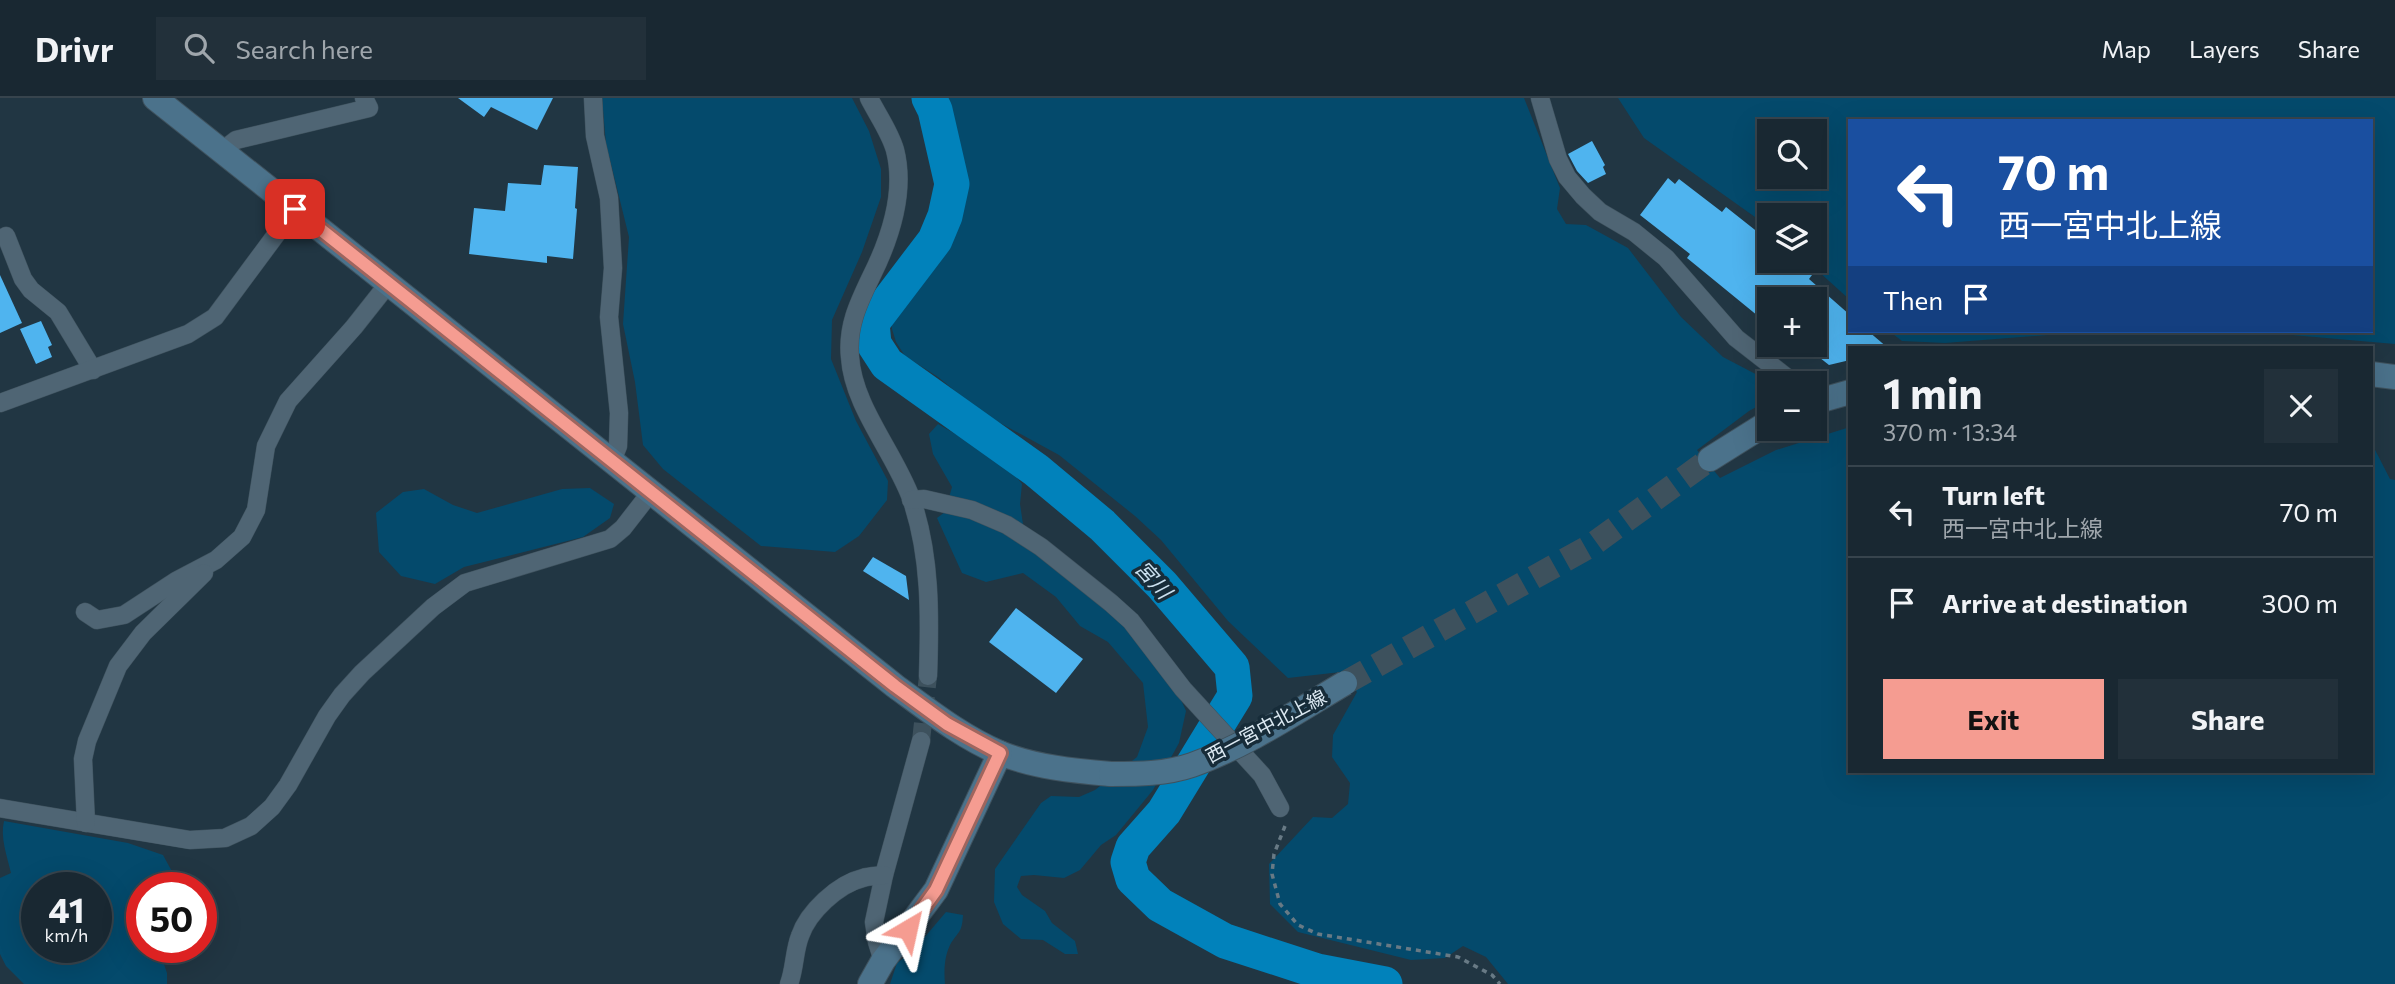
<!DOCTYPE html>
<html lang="en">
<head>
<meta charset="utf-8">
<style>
	body { margin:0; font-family:Commissioner,"Noto Sans JP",sans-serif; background:#22303a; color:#f1f3f6; height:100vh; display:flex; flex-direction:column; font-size:26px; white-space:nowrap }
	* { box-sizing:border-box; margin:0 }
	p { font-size:23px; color:#9fa6ac }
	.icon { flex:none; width:38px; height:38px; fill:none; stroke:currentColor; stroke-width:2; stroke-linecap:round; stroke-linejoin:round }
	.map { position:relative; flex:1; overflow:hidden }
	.drawer { position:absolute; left:1848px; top:248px; width:525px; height:427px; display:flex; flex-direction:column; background:#192832; border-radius:0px; box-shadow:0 7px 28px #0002,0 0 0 2px #37444d }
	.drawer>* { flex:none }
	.hud { position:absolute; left:1848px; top:21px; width:525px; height:214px; border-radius:0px; box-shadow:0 7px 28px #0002,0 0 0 2px #37444d; background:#1a4fa0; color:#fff; overflow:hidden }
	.buttons { position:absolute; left:1757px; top:21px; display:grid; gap:14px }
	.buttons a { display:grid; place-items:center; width:70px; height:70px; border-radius:0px; background:#192832; box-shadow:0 7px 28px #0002,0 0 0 2px #37444d; font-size:35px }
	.speed { position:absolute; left:21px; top:774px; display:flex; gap:14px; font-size:35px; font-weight:700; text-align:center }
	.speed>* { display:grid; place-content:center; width:91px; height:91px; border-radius:50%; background:#192832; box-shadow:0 7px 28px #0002,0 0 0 2px #37444d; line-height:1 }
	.speed small { font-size:18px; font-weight:400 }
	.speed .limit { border:10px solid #d22; background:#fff; color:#111 }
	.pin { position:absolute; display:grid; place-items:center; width:60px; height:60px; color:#fff; margin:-30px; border-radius:14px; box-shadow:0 4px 10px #0006 }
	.me { position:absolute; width:77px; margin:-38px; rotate:36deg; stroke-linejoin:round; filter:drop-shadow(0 0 5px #0008) }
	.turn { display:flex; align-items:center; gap:24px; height:147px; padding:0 35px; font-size:32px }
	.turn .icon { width:91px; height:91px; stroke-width:2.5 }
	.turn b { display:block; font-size:49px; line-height:60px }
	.then { display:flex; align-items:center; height:66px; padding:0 35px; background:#0003; gap:14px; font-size:26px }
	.round { display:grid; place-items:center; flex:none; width:74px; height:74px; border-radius:0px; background:#22303a }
	.summary { display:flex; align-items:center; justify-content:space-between; height:119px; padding:0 35px }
	h1 { font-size:42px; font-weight:700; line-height:52px }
	.cta { display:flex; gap:14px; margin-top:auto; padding:14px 35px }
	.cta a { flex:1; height:80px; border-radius:0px; background:#f59c91; color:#111; font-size:28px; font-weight:700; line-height:80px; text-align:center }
	.cta a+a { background:#22303a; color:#f1f3f6 }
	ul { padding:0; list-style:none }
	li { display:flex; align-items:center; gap:21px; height:91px; padding:0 35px; border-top:2px solid #37444d }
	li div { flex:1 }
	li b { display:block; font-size:26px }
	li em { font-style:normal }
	header { display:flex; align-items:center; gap:42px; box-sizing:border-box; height:98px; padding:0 35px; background:#192832; border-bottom:2px solid #37444d }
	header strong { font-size:33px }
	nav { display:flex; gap:38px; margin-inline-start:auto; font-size:24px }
	.search { width:490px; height:63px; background:#22303a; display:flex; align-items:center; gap:18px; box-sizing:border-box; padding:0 24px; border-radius:0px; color:#9fa6ac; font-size:26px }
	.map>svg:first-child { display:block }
	.green { fill:#044a6c; fill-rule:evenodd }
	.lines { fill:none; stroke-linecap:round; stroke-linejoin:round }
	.river { stroke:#0182bb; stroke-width:35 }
	.building { fill:#4fb4ef }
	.street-tunnel { stroke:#3d515d; stroke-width:18; stroke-dasharray:18 9; stroke-linecap:butt }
	.secondary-tunnel { stroke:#3d515d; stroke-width:24; stroke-dasharray:24 12; stroke-linecap:butt }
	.street-casing { stroke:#3f525e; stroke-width:19 }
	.secondary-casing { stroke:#3f525e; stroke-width:26 }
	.path { stroke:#687a85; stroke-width:3.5; stroke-dasharray:5 5; stroke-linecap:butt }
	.street { stroke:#4f6574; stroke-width:18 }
	.secondary { stroke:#4b728b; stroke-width:24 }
	.secondary-bridge-casing { stroke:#3f525e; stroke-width:26; stroke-linecap:butt }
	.secondary-bridge { stroke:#4b728b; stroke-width:24 }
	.route-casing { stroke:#9f655e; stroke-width:18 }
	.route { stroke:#f59c91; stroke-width:12 }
	.labels { text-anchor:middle; stroke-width:7; stroke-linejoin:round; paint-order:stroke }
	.street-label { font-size:19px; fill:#ddeaf3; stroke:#172c39 }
	.water-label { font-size:21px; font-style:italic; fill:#cbe1f0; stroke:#172c39 }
</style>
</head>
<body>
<header>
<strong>Drivr</strong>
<div class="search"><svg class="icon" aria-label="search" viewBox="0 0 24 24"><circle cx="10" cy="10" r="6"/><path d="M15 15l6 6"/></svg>Search here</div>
<nav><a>Map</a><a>Layers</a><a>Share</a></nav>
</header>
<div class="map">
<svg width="2395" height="886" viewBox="0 0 2395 886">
	<rect width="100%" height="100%" fill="#213643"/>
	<g class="green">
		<polygon points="602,0 852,0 869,33 881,71 881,99 862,154 832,222 831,261 856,323 888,383 887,402 859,438 835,454 761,448 663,371 643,347 635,284 623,226 629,139 606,46"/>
		<polygon points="939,0 1524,0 1560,90 1557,111 1566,126 1586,127 1628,150 1681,219 1723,259 1767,282 1769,302 1749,313 1697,352 1720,380 1776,352 1850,329 1850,674 2371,674 2371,344 2390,381 2395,382 2395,886 1508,886 1486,859 1463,848 1445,860 1411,862 1298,834 1270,806 1269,766 1313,719 1332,720 1348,706 1350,685 1332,659 1333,637 1357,594 1341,574 1288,580 1228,523 1161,442 1135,418 1059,357 982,315 938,279 905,258 896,244 892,231 891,221 895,210 952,134 958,119 958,99"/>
		<path d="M1618 0H2395V246L2268 235 2264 233H2371V23H1850V202L1807 163H1815V117H1769V129L1644 40ZM1815 33V79H1769V33Z"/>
		<polygon points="1889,233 2100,233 1945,245 1902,243"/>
		<polygon points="938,326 1006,365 1022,386 1020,406 1026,446 1051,469 1105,508 1137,542 1178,595 1186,613 1179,645 1153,692 1116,737 1101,747 1080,772 1064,780 1034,777 1021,778 1017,789 1022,797 1045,813 1052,825 1075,843 1078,856 1065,856 1043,842 1021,841 1003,826 994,804 995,771 1041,705 1051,698 1079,699 1095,692 1137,659 1148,629 1143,585 1108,544 1080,528 1056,499 1023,475 986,484 962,475 937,420 945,414 952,389 933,356 929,336"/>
		<polygon points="590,390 614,406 610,420 583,439 464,469 435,486 401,478 379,454 376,415 403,394 424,391 453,407 477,415 562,391"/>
		<path d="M4 723 128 745 163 757 175 779 166 789H142V849H158L167 875V886H24L6 868 0 856V780L11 775C7 758 0 739 4 723ZM96 789V849H37V789Z"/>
		<path d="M946 814 963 817C962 836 958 833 950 847 944 860 944 872 945 886H890L897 865 912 854Z"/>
	</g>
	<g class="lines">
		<polyline class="river" points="929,0 935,12 952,86 945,118 935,142 872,225 874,246 887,266 1036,372 1102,427 1162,487 1232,569 1235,598 1164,714 1133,749 1128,764 1133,781 1160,807 1225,843 1317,873 1385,886"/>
	</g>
	<g class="building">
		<polygon points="458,0 553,0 537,32 491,9 484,19"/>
		<polygon points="1592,43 1605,67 1603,69 1606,76 1588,85 1577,73 1568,56"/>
		<polygon points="544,67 578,69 575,110 577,111 573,161 547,158 547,165 469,156 474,110 505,113 508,85 541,87"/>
		<polygon points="1668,80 1675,86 1679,81 1722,114 1726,109 1769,143 1769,163 1794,163 1812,177 1809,181 1850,217 1850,233 1868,233 1888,250 1850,250 1850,262 1829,267 1815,256 1815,201 1769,201 1769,227 1687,160 1690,156 1640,117"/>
		<polygon points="0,177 22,225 0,235"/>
		<polygon points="41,223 52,247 48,249 52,259 36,266 20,231"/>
		<polygon points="873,459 906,478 909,502 863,473"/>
		<polygon points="1016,510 1083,561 1056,595 989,544"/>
	</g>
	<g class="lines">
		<polyline class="street-tunnel" points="921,643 928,578"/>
		<polyline class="secondary-tunnel" points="1345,585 1592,447 1710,361"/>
		<g class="street-casing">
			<g id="street">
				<polyline points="593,0 595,38 609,100 613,170 609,219 619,315 618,348 612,363"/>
				<path d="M869 0C877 16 890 34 895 52 906 95 890 141 871 179 858 206 847 229 850 259 853 308 894 354 911 400 931 457 930 519 928 578"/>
				<polyline points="1540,0 1558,61 1567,79 1583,98 1600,114 1634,134 1666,160 1736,240 1794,285"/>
				<polyline points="222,53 236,42 369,10 364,0"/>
				<polyline points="6,138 23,181 31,192 58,214 93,272"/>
				<polyline points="0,305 188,236 215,219 295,111"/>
				<polyline points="911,402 924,401 972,412 1007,427 1041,449 1111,505 1131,523 1183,591 1262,677 1280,710"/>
				<polyline points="85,514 97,522 124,517 176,483 216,462 242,439 256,412 266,348 288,303 354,229 388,186"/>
				<polyline points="0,710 190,742 225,740 251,728 272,709 288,687 327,618 342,597 362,575 433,509 465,485 610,441 623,430 651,394"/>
				<polyline points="86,725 83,661 87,643 118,568 143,535 204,475"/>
				<polyline points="883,863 877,844 874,824 884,777 921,643"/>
				<path d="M789 886C795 870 794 853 800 838 808 814 838 786 863 780 869 778 877 778 884 777"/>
			</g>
		</g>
		<g class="secondary-casing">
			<g id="secondary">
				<path d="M155 0 895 588C928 612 962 639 1000 655 1034 669 1075 673 1111 676"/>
				<polyline points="2371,276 2395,279"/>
				<polyline points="1815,304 1850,294"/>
				<polyline points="1710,361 1769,324"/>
				<polyline points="870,886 883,863 936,792 1000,655"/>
			</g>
		</g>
		<polyline class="path" points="1285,728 1274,756 1272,776 1280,806 1298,827 1318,836 1458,859 1492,877 1500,886"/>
		<use href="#street" class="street"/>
		<use href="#secondary" class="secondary"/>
		<g class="secondary-bridge-casing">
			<path id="secondary-bridge" d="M1111 676C1138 676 1166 676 1192 667 1246 648 1296 614 1345 585"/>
		</g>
		<use href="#secondary-bridge" class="secondary-bridge"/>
	</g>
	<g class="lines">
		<g class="route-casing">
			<polyline id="route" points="295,111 895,588 947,626 1000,655 936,792 908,831"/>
		</g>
		<use href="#route" class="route"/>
	</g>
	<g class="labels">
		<g class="street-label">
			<text transform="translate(1266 628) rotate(-28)" y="7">西一宮中北上線</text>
		</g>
		<g class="water-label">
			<text transform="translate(1153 482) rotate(48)" y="7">宮川</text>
		</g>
	</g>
</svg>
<div class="buttons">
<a><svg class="icon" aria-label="search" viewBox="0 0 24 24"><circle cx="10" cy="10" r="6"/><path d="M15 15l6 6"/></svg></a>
<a><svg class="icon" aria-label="layers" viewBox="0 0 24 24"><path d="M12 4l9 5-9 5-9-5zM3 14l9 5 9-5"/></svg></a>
<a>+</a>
<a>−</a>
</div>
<div class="speed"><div>41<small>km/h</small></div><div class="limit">50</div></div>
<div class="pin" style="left:295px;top:111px;background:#d93025"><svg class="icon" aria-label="arrive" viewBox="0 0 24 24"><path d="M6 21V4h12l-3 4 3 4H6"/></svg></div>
<svg class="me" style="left:908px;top:831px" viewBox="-20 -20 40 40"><path d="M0-17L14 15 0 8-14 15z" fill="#f59c91" stroke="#fff" stroke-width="4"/></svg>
<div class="hud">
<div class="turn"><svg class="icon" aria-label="left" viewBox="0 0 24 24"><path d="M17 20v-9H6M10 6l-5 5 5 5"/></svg><div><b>70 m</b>西一宮中北上線</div></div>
<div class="then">Then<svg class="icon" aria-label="arrive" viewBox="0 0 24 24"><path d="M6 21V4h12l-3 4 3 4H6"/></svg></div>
</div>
<section class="drawer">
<div class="summary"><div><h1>1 min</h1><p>370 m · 13:34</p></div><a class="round"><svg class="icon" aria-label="close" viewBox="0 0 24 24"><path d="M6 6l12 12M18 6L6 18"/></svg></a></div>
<ul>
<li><svg class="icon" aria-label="left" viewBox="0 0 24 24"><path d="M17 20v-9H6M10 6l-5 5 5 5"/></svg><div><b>Turn left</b><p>西一宮中北上線</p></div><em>70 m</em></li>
<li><svg class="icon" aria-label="arrive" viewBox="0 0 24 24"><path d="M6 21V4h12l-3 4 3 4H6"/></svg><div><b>Arrive at destination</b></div><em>300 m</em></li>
</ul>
<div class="cta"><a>Exit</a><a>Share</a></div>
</section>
</div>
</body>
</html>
